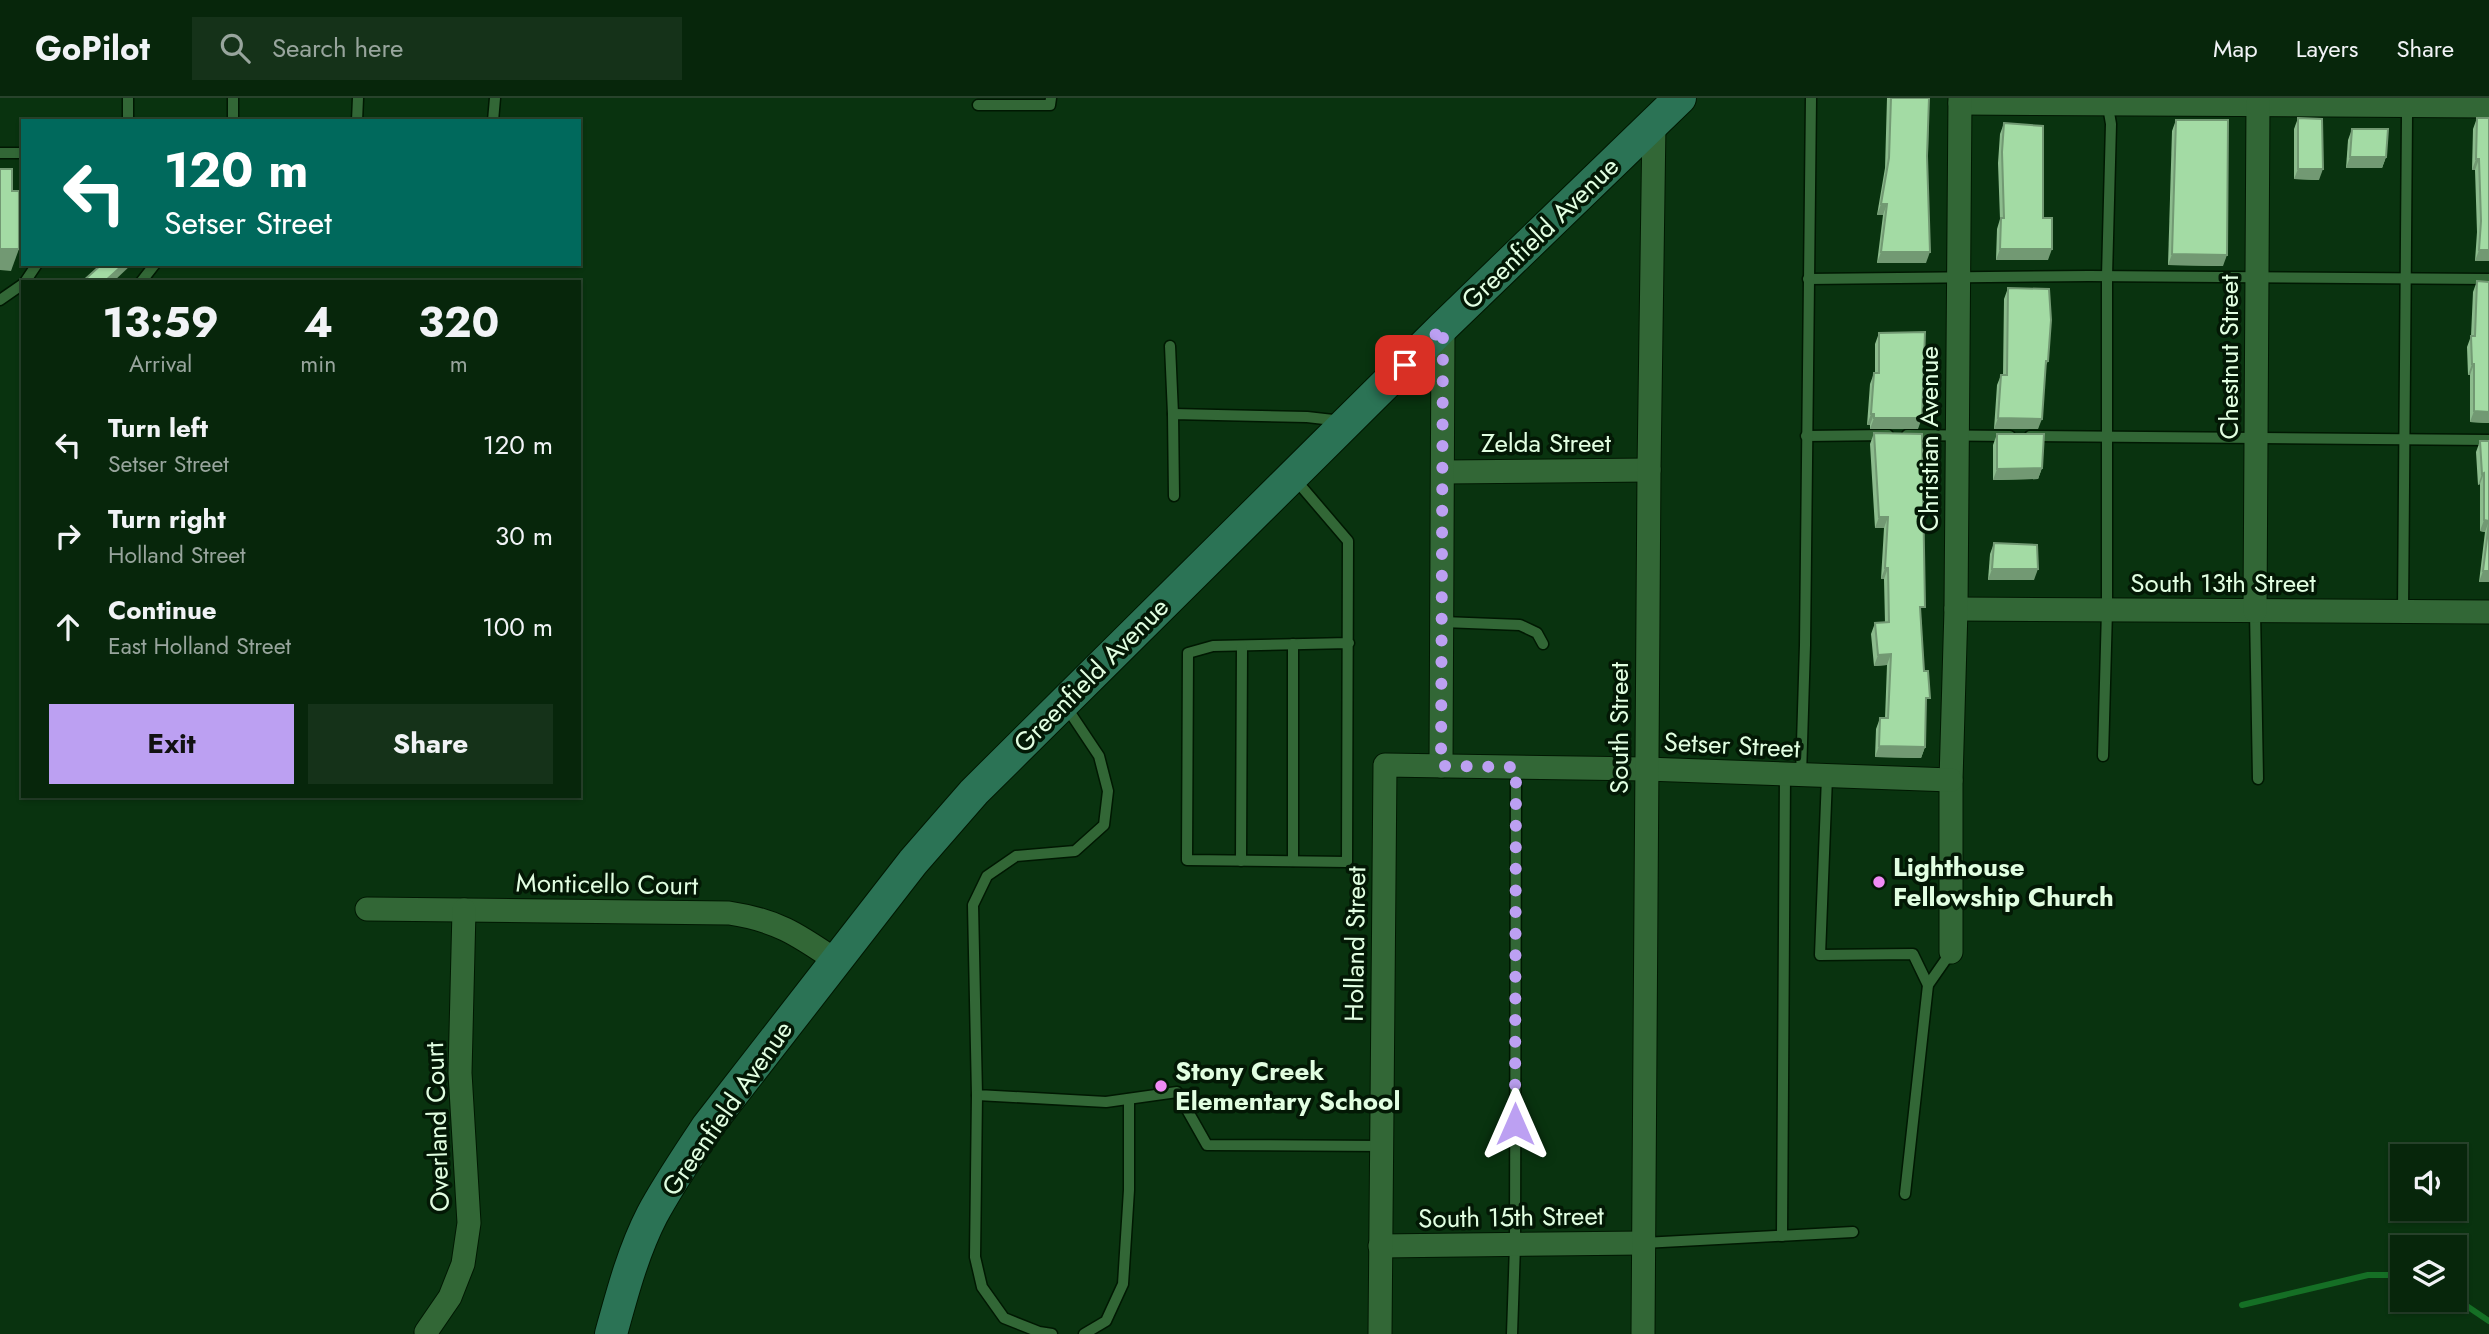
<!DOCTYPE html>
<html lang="en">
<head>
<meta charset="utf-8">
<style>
	body { margin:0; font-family:Jost,sans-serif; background:#153219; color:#f1f3f6; height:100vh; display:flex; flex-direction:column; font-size:26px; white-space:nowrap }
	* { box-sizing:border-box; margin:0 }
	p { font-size:23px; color:#98a59d }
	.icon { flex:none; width:38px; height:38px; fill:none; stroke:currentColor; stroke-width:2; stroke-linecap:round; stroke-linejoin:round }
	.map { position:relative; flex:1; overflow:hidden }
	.drawer { position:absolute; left:21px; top:182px; width:560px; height:518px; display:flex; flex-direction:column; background:#07260b; border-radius:0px; box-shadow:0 2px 5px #0004,0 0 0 2px #28432c }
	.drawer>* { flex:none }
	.top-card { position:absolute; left:21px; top:21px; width:560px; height:147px; border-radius:0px; box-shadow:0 2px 5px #0004,0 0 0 2px #28432c; background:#00695c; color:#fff; overflow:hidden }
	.tools { position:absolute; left:2390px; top:1046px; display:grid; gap:14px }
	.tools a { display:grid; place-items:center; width:77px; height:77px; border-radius:0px; background:#07260b; box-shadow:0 2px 5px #0004,0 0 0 2px #28432c; font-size:35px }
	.pin { position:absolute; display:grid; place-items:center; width:60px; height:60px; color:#fff; margin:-30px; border-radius:14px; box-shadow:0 4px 10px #0006 }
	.me { position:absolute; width:77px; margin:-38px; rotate:0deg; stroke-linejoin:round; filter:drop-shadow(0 0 5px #0008) }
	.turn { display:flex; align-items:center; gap:24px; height:147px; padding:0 28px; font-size:32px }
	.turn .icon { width:91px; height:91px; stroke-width:2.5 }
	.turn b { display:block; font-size:49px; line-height:60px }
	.eta { display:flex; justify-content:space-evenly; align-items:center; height:119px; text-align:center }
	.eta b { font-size:42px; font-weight:700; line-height:49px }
	.action { display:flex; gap:14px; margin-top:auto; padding:14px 28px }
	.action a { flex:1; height:80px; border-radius:0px; background:#bca0f2; color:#111; font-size:28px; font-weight:700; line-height:80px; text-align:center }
	.action a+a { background:#153219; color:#f1f3f6 }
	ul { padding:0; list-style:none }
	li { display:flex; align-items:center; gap:21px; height:91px; padding:0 28px }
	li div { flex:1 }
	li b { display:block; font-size:26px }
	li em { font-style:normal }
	header { display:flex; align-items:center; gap:42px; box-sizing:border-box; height:98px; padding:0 35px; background:#07260b; border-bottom:2px solid #28432c }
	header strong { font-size:33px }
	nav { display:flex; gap:38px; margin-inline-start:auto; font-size:24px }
	.search { width:490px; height:63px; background:#153219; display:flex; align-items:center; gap:18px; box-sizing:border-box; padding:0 24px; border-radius:0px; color:#98a59d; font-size:26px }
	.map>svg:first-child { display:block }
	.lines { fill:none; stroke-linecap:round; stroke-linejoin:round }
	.stream { stroke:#156f25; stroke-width:6 }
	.service-casing { stroke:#001802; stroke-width:13 }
	.minor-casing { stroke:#001802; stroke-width:25 }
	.secondary-casing { stroke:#001802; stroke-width:34 }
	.service { stroke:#326736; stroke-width:10 }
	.minor { stroke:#326736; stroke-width:23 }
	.secondary { stroke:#2b7355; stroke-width:32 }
	.wall { fill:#8cbc8d }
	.shaded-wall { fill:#729973 }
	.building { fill:#a3dba4; stroke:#729973; stroke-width:2 }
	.route { stroke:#bca0f2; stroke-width:12; stroke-dasharray:0 21.6 }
	.poi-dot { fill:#f08bf5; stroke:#031805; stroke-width:2.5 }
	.labels { text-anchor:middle; stroke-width:7; stroke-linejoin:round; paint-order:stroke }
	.street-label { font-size:26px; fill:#e1fee1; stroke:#031805 }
	.poi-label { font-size:26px; font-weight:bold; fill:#e1fee1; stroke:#031805; text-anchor:start }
</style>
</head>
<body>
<header>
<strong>GoPilot</strong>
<div class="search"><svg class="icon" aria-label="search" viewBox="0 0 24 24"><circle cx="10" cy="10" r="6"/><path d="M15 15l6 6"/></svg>Search here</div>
<nav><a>Map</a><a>Layers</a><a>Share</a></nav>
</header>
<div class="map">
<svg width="2489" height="1236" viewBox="0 0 2489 1236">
	<rect width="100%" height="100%" fill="#09330f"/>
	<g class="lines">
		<g class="stream">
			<polyline points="2455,1200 2489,1223"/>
			<polyline points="2242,1207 2368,1177 2403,1177"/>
		</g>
		<g class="service-casing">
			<g id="service">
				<polyline points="128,0 128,23"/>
				<polyline points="233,0 233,23"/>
				<polyline points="978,7 1050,7 1051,0"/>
				<polyline points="357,23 358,0"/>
				<polyline points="493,23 495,0"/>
				<polyline points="0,55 23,55"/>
				<polyline points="1808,181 2089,178 2489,181"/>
				<polyline points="25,184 37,166"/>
				<polyline points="141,184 155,166"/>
				<polyline points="0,202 23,186"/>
				<polyline points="1170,248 1173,316"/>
				<polyline points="1907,337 2010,338"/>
				<polyline points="1806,338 1888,337"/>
				<polyline points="2030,338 2489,342"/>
				<polyline points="1295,381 1348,443 1347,764 1187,762 1188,555 1213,548 1349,545"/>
				<polyline points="1174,398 1173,316 1307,319 1342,323"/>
				<polyline points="2255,513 2258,681"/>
				<polyline points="2403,514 2407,18 2410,6"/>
				<polyline points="1443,524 1520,527 1537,535 1543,546"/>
				<polyline points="1293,546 1293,763"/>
				<polyline points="1065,607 1099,658 1108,693 1104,727 1075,753 1016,758 987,778 973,807 977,997 1106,1004 1177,994 1207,1047 1381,1048"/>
				<polyline points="2103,658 2107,512 2107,178 2111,26 2107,3"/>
				<polyline points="1801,678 1805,547 1811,0"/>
				<polyline points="1827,679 1820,857 1913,856 1928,887"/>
				<polyline points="1241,763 1242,548"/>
				<polyline points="977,997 975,1159 982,1189 1004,1220 1039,1234 1052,1236"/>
				<polyline points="1905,1096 1928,887 1951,854"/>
				<polyline points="1782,1138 1785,677"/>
				<polyline points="1643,1145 1853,1134"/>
				<polyline points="1084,1236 1106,1223 1123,1186 1129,1092 1129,1001"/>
				<polyline points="1512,1236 1515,1147 1516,669"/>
			</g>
		</g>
		<g class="minor-casing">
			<g id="minor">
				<polyline points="1960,5 2489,8"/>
				<polyline points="1444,374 1649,372"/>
				<polyline points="1956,511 2489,514"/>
				<polyline points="2255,513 2258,5"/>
				<polyline points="1441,668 1443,229"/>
				<path d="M367 811 729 815C776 822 797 836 835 862"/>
				<polyline points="1951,854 1951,682 1956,511 1960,0"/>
				<polyline points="1380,1148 1643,1145"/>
				<polyline points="426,1234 450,1199 463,1166 469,1125 460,975 464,812"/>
				<polyline points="1380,1236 1385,667 1646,671 1951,682"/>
				<polyline points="1643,1236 1649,372 1654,25"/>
			</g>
		</g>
		<g class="secondary-casing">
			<path id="secondary" d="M611 1236C622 1196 633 1154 652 1117 668 1087 688 1058 707 1029L913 764 974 694 1443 229 1680 0"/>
		</g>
		<use href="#service" class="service"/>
		<use href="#minor" class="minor"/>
		<use href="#secondary" class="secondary"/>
	</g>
	<g class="wall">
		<polygon points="1887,0 1929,0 1926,165 1877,165 1883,117 1877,117 1885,70"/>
		<polygon points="2298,20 2319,82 2294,81 2294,31"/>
		<polygon points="2477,20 2489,20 2489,163 2475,163 2477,134 2475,72 2472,72 2473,31"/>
		<polygon points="2176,22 2223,168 2168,167 2172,33"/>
		<polygon points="2004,25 2043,120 2048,162 1996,162 1997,131 2000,121 1998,65 2000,36"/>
		<polygon points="2352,31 2386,59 2382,70 2346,70 2348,42"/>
		<polygon points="2477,183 2489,325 2470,324 2470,277 2468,277 2467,249 2471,238 2473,194"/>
		<polygon points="2008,190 2048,263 2045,269 2038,331 1994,331 1997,287 2001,277 2003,277 2004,201"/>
		<polygon points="1879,235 1918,331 1870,331 1870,327 1867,327 1870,286 1874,275 1875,275 1875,246"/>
		<polygon points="1874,335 1921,519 1926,610 1925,649 1921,660 1875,659 1876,631 1880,620 1885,620 1887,567 1874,568 1871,536 1875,525 1885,525 1884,481 1881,481 1884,430 1875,430 1870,346"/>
		<polygon points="1997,336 2042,370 2038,381 1993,382 1993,347"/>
		<polygon points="2480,343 2489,343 2489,484 2479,484 2485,434 2480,433 2480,386 2478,387 2476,354"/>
		<polygon points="1994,445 2034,482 1988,482 1990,456"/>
	</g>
	<g class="shaded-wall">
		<polygon points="2350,59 2386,59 2382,70 2346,70"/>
		<polygon points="2476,61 2479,61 2475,72 2472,72"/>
		<polygon points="2298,71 2323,71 2319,82 2294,81"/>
		<polygon points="1881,106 1887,106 1883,117 1877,117"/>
		<polygon points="0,151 19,151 11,173 0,172"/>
		<polygon points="2000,151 2052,151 2048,162 1996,162"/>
		<polygon points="2479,152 2489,152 2489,163 2475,163"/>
		<polygon points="1881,154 1930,154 1926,165 1877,165"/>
		<polygon points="2172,156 2227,157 2223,168 2168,167"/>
		<polygon points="124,166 132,166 113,184 104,184"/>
		<polygon points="2472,266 2474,266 2470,277 2468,277"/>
		<polygon points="2474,313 2489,314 2489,325 2470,324"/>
		<polygon points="1871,316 1874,316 1870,327 1867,327"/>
		<polygon points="1874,320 1922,320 1918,331 1870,331"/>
		<polygon points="1998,320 2042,321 2038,331 1994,331"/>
		<polygon points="2042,370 2038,381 1993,382 1997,371"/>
		<polygon points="2484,375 2480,386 2478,387 2482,376"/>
		<polygon points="1879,419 1888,419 1884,430 1875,430"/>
		<polygon points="2484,422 2489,423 2485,434 2480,433"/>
		<polygon points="1885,470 1888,470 1884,481 1881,481"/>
		<polygon points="1992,471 2038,471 2034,482 1988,482"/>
		<polygon points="2483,473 2489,473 2489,484 2479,484"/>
		<polygon points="1891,556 1887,567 1874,568 1878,557"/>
		<polygon points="1879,648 1925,649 1921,660 1875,659"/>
	</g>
	<g class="building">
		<polygon points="1891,0 1929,0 1927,58 1930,154 1881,154 1887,106 1881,106 1889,60"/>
		<polygon points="2298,20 2322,21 2323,71 2298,71"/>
		<polygon points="2477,20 2489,20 2489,152 2479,152 2481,123 2479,61 2476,61"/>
		<polygon points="2176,22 2228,22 2227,157 2172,156"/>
		<polygon points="2004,25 2043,28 2043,120 2052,120 2052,151 2000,151 2001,120 2004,120 2002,54"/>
		<polygon points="2352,31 2388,31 2386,59 2350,59"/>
		<polygon points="0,71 12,71 12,93 19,93 19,151 0,151"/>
		<polygon points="102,166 124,166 104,184 82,184"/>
		<polygon points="2477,183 2489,184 2489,314 2474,313 2474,266 2472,266 2471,238 2475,238"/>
		<polygon points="2008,190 2049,191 2051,222 2048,263 2046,263 2042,321 1998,320 2001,277 2007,277"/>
		<polygon points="1925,234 1922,320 1874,320 1874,316 1871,316 1874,275 1879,275 1879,235"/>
		<polygon points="1874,335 1922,336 1925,509 1920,509 1924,573 1928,573 1930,600 1926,600 1925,649 1879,648 1880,620 1888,620 1891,556 1878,557 1875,525 1889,524 1888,470 1885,470 1888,419 1879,419"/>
		<polygon points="1997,336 2044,336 2042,370 1997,371"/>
		<polygon points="2480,343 2489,343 2489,423 2484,422 2484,375 2482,376"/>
		<polygon points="2489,424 2489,473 2483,473"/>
		<polygon points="1994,445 2037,447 2038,471 1992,471"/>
	</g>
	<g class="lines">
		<polyline class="route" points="1405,267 1443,229 1441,668 1516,669 1515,1026"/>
	</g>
	<g class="poi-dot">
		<circle cx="1879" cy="784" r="7"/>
		<circle cx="1161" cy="988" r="7"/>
	</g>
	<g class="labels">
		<g class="street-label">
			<text transform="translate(1540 135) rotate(-44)" y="9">Greenfield Avenue</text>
			<text transform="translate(2229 259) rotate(-90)" y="9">Chestnut Street</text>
			<text transform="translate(1929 341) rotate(-90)" y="9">Christian Avenue</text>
			<text x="1546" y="354">Zelda Street</text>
			<text x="2223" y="494">South 13th Street</text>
			<text transform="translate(1091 577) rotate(-45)" y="9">Greenfield Avenue</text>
			<text transform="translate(1619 630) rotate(-90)" y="9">South Street</text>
			<text transform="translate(1732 647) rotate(3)" y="9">Setser Street</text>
			<text transform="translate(607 786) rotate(1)" y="9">Monticello Court</text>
			<text transform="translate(1355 846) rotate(-89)" y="9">Holland Street</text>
			<text transform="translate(727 1010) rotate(-55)" y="9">Greenfield Avenue</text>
			<text transform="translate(437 1029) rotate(-92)" y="9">Overland Court</text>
			<text transform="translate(1511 1119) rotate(-1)" y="9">South 15th Street</text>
		</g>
		<g class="poi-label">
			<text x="1893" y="778">Lighthouse<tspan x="1893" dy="30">Fellowship Church</tspan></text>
			<text x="1175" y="982">Stony Creek<tspan x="1175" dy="30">Elementary School</tspan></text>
		</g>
	</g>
</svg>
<div class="tools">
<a><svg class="icon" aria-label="sound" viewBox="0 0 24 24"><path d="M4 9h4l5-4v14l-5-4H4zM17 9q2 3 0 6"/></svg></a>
<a><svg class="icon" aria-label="layers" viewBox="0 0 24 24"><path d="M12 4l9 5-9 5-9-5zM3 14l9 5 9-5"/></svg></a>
</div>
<div class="pin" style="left:1405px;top:267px;background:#d93025"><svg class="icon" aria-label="arrive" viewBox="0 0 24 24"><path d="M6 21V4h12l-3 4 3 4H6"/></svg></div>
<svg class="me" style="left:1515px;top:1026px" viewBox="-20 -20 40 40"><path d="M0-17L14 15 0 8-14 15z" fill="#bca0f2" stroke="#fff" stroke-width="4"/></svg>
<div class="top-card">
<div class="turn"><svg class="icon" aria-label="left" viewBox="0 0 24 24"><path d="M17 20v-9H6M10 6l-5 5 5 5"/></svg><div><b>120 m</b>Setser Street</div></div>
</div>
<section class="drawer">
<div class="eta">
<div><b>13:59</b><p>Arrival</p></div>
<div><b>4</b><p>min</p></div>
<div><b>320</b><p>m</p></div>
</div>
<ul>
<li><svg class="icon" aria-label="left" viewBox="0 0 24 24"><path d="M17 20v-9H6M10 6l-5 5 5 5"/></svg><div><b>Turn left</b><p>Setser Street</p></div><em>120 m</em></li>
<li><svg class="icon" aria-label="right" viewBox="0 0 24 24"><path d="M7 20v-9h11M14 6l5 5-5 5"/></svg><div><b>Turn right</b><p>Holland Street</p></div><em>30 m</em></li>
<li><svg class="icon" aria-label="ahead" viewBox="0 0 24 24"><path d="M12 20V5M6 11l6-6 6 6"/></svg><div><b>Continue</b><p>East Holland Street</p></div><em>100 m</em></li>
</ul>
<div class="action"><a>Exit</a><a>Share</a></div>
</section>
</div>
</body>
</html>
